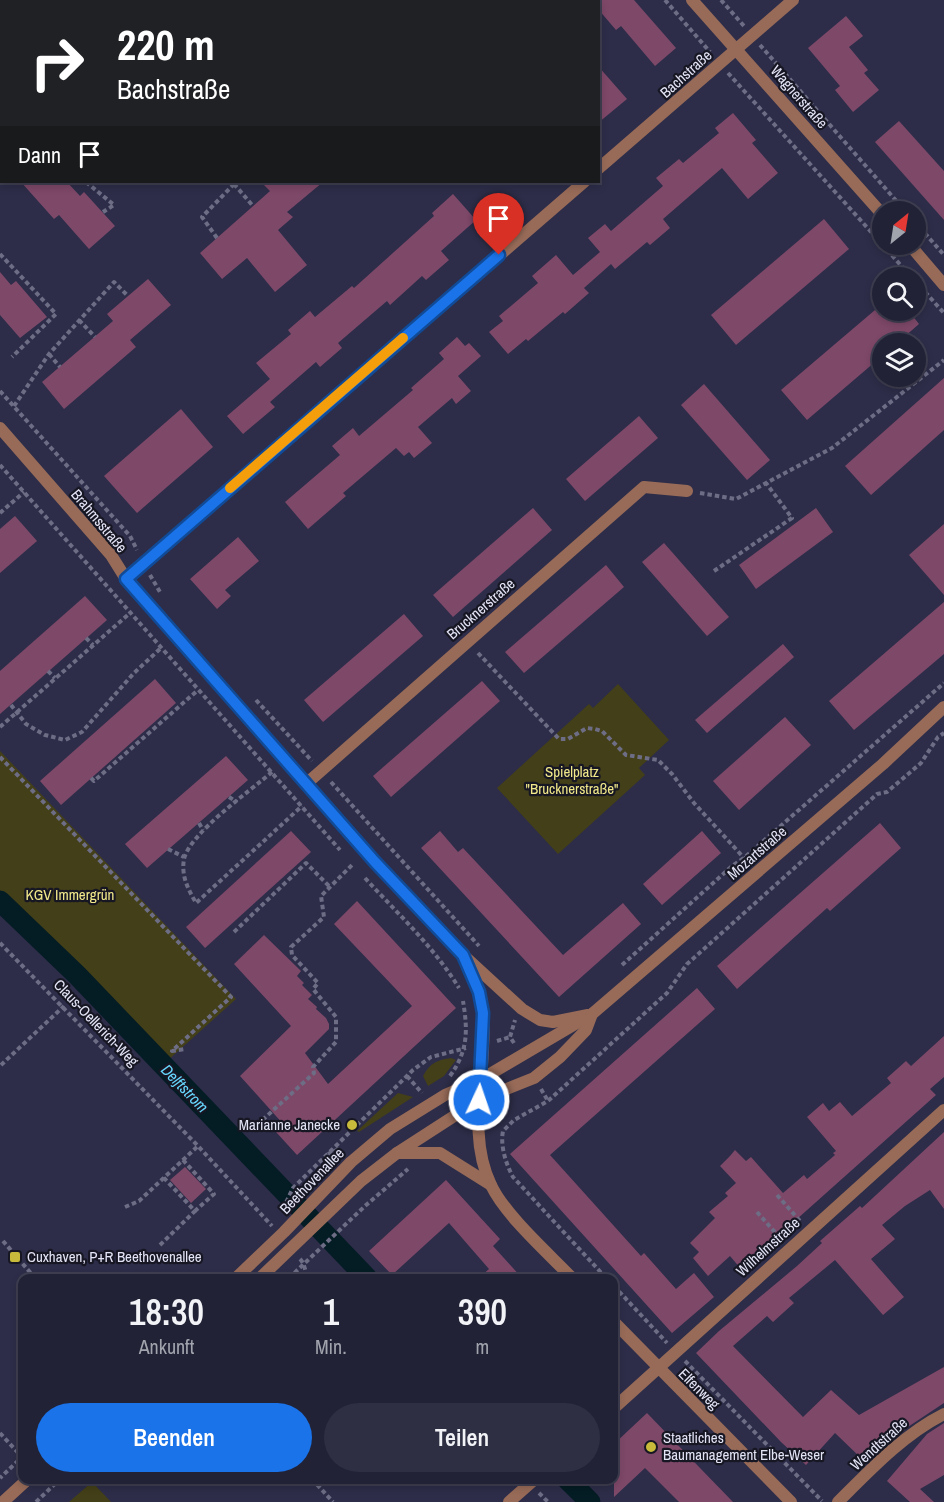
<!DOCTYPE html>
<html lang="de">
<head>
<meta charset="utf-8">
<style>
	body { margin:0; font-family:"Archivo Narrow",sans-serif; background:#2e2f42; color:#f1f3f6; height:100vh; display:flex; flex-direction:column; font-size:22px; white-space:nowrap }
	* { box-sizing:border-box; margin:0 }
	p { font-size:20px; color:#a2a4ad }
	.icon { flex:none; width:33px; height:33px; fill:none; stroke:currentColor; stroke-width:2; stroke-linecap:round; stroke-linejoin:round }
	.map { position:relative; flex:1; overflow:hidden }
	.side { position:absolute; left:18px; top:1274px; width:600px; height:210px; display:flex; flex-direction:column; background:#222237; border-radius:12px; box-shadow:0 3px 9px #0003,0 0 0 2px #3f3f52 }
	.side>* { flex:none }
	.banner { position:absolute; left:0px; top:0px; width:600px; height:183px; box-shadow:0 3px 9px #0003,0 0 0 2px #3f3f52; background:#202124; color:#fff; overflow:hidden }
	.needle { width:39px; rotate:30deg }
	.fabs { position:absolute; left:872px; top:201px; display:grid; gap:12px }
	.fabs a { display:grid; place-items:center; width:54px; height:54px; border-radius:50%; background:#222237; box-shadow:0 3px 9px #0003,0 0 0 2px #3f3f52; font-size:30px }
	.pin { position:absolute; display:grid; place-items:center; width:51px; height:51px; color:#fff; margin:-62px -26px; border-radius:50% 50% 50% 0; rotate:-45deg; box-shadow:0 0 6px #0007 }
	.pin .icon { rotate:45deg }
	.me { position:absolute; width:66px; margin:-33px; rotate:3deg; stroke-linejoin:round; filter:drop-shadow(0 0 4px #0008) }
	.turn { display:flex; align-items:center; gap:21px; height:126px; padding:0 18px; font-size:27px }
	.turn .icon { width:78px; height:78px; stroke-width:2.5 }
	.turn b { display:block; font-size:42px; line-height:51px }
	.then { display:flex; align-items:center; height:57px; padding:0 18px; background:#0003; gap:12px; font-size:22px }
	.eta { display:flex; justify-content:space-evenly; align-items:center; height:102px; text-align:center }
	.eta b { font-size:36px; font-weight:600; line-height:42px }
	.button { display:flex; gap:12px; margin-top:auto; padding:12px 18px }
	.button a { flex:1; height:69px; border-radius:36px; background:#1a73e8; color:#fff; font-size:24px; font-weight:600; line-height:69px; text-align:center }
	.button a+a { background:#2e2f42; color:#f1f3f6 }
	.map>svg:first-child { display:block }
	.green { fill:#433f18 }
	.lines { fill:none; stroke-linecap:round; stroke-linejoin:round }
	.canal { stroke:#041c24; stroke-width:21 }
	.building { fill:#7e4869 }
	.path { stroke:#6d6d86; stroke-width:4; stroke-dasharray:4.5 3; stroke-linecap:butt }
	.minor { stroke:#986b58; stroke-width:12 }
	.tertiary { stroke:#986b58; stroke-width:12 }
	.route-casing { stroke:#114b97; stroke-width:15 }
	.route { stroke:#1a73e8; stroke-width:10 }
	.slow { stroke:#f59e0b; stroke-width:10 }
	.poi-dot { fill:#c8bb3b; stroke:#171724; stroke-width:2 }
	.labels { text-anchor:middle; stroke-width:4.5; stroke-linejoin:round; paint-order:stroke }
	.street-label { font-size:15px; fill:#e3e4f6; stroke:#171724 }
	.park-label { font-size:15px; fill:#f1e88a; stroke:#171724 }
	.poi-label { font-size:15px; fill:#e3e4f6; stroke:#171724; text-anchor:start }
	.water-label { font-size:16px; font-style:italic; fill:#66d7fe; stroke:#171724 }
</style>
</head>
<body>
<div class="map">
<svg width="944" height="1502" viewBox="0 0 944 1502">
	<rect width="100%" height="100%" fill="#2d2d49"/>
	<g class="green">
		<polygon points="618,684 669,740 639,768 645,775 558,854 497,788 589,704 593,708"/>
		<polygon points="0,751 236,999 166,1062 0,893"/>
		<path d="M451 1058 456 1060 444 1076 428 1086 423 1076C430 1063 437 1060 451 1058Z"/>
		<polygon points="398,1093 413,1097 359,1132 357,1131"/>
		<polygon points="92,1482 111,1502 69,1502"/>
	</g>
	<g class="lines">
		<g class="canal">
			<polyline points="0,901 77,975 367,1278"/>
			<polyline points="567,1479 590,1502"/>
		</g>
	</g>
	<g class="building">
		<polygon points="591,0 634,0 676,48 655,66 621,26 616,30 598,9 598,2"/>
		<polygon points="846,16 863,36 849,47 868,70 864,73 879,90 853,112 835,90 840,86 808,48"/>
		<polygon points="598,66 627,99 598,123"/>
		<polygon points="733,113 756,140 752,143 778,173 748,199 722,168 663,219 670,228 650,245 647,242 615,269 611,264 584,288 589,293 565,314 563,312 528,341 526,339 508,354 489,332 503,321 499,316 538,283 532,276 556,255 573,275 600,252 588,238 605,224 611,231 663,186 656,178 679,159 683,163 719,133 715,128"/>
		<polygon points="899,121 944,171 944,220 875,142"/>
		<polygon points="21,182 67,182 80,196 84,192 115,226 89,249 59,215 54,219"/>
		<polygon points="261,182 323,182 287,212 293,217 278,230 307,265 275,292 247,258 222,279 200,253 270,191"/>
		<polygon points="453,194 476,220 441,251 449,260 426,280 422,276 390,305 387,301 338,343 342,348 320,367 316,362 270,402 275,407 243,434 227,416 270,379 256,363 291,334 288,330 310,311 315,317 352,286 354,288 434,216 432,213"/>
		<polygon points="824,219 849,249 736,345 711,315"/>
		<polygon points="0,272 11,285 16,281 47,317 20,338 0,315"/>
		<polygon points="148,279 171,305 130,340 136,347 64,409 42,382 113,321 107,314"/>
		<polygon points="875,310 908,310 919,324 896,344 882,344 882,356 807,420 781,390"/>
		<polygon points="457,337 465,346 469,343 481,356 458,376 471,391 456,404 452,398 418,427 432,443 414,458 409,452 404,456 396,448 343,493 346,496 308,529 285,502 340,455 332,446 353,428 359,436 413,390 411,388 444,359 439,353"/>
		<polygon points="944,378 944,430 871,495 845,466"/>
		<polygon points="704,384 770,460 747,480 681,405"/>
		<polygon points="181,409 213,447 137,513 104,476"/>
		<polygon points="639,416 658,438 585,501 566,479"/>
		<polygon points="533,508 552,530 453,617 433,595"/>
		<polygon points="816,508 833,532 756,589 739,565"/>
		<polygon points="15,516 37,541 0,573 0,529"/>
		<polygon points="944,524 944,595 909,555"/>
		<polygon points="238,537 259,561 225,590 231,596 217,609 190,579"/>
		<polygon points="664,543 729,617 707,636 642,562"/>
		<polygon points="606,565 624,587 524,673 505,652"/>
		<polygon points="85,596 107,620 0,714 0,671"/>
		<polygon points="944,602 944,654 854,730 829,701"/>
		<polygon points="404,614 423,636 323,722 304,700"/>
		<polygon points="783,644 794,657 707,733 695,720"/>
		<polygon points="155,679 176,703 61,805 40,781"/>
		<polygon points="482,681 500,701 391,797 373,776"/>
		<polygon points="785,717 811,745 739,810 713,781"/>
		<polygon points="226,756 248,780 147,868 125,844"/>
		<polygon points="880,823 901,848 830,911 827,908 737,989 717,966"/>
		<polygon points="291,831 311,852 205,948 186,927"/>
		<polygon points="440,831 458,852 463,848 563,955 623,903 641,924 559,997 421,848"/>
		<polygon points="702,831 721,853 662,905 643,884"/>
		<polygon points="357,901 456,1008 297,1155 276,1132 284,1125 240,1076 291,1026 234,964 264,935 301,971 297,976 304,983 302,985 312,995 308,999 317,1007 316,1009 326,1018 329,1024 329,1029 305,1053 328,1084 412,1006 334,924"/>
		<polygon points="697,988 715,1009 550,1155 641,1256 644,1253 676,1289 694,1273 714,1297 672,1333 510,1154"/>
		<polygon points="944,1036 944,1077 930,1089 936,1095 741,1269 730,1256 708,1276 693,1258 699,1252 690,1243 715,1218 709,1212 728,1196 725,1193 736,1183 720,1166 730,1156 735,1150 746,1161 751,1157 783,1193 804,1175 807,1179 835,1155 833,1153 836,1151 807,1117 823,1103 829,1111 840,1102 852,1116 891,1083 887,1078 906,1061 911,1066"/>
		<polygon points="944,1132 944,1209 930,1190 905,1206 882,1225 895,1239 871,1259 904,1297 883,1315 835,1260 789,1298 794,1303 773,1322 767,1316 733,1346 803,1417 831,1390 859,1415 944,1367 944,1403 861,1458 835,1433 806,1465 781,1442 696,1353 719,1331 797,1266 822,1243 820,1241 860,1206 862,1208"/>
		<polygon points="185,1167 206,1189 191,1203 170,1180"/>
		<polygon points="446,1180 500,1239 493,1246 522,1278 479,1278 489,1269 449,1223 392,1275 369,1251"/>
		<polygon points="647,1413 700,1468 733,1502 679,1502 645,1468 614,1497 614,1444"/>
		<polygon points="944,1423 944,1475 920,1489 934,1502 910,1502 887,1481 927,1434"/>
	</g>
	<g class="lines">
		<g class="path">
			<polyline points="448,0 450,2"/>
			<polyline points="665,0 710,52"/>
			<polyline points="721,0 744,26"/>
			<polyline points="453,2 454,0"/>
			<polyline points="760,45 906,212"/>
			<polyline points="728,73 882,244"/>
			<polyline points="0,109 2,111"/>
			<polyline points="0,125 2,124"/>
			<polyline points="86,182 114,205 103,212"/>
			<polyline points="68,183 71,182"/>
			<polyline points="234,184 253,206"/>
			<polyline points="915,222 944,255"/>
			<polyline points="217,238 202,217 236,182"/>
			<polyline points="882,244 912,278"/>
			<polyline points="0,254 56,314 12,357"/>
			<polyline points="915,281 944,313"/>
			<polyline points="79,320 95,337"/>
			<polyline points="49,354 60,367"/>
			<polyline points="0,391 130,536 137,550"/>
			<polyline points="14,406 49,354 114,282 128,296"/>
			<polyline points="0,465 340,850"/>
			<polyline points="700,493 736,499 832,448 944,360"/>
			<polyline points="0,513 24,492"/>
			<polyline points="714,571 792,518 766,483"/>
			<polyline points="150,575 160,592"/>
			<polyline points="86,638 93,645"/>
			<polyline points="478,653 559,739 568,739 587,728 595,729 602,731 626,755 658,760 672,774 694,803 744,858"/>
			<polyline points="48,671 55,678"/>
			<polyline points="256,700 312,761"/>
			<polyline points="11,705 26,724 45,735 65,740 82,732 134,673 161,648"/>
			<polyline points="0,727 130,613"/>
			<polyline points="0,757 231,997 172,1051 185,1049"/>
			<path d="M272 772C250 791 190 833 184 859 181 876 188 889 196 903L302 806"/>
			<polyline points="91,778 94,781 198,690"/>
			<polyline points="331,782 479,946"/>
			<polyline points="229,797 237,802"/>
			<polyline points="199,823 203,830"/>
			<polyline points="168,849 184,857"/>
			<path d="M365 878C398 914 434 947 459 988"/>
			<polyline points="234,932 306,863 330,887"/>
			<polyline points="0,943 198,1146 272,1226"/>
			<polyline points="622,965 732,866 744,858 944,683"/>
			<polyline points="497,1041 510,1037"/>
			<polyline points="514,1043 510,1037 515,1020"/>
			<polyline points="1,1065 64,1006"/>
			<polyline points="407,1076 422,1093"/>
			<path d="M450 1076C468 1051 468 1031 463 1001"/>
			<polyline points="541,1089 548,1101"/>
			<polyline points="257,1125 314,1073 313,1067 336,1042 336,1017 313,989 318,983 292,955 291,947 324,917 321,896 353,864"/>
			<polyline points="328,1154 341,1148"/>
			<polyline points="183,1160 214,1194 195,1211"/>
			<polyline points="777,1195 800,1221"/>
			<polyline points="125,1207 139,1201 198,1146"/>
			<polyline points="283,1209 293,1188 413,1070 431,1057 466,1048"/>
			<polyline points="757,1212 781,1239"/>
			<polyline points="3,1241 35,1278"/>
			<polyline points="160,1245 195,1211 163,1177"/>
			<path d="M300 1259C306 1265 304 1272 309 1278"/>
			<polyline points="289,1278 365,1206 408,1169"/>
			<path d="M606 1278 513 1177C506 1164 500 1146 503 1131L514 1120 548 1101 667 993 687 964 877 794 887 792 921 763 938 737 944 733"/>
			<polyline points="614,1286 667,1343"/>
			<polyline points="685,1361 822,1501"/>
			<polyline points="0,1433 22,1457 0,1478"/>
			<polyline points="312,1479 333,1502"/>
			<polyline points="539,1493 548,1502"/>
			<polyline points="36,1502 60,1479"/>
		</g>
		<g class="minor">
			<polyline points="692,0 882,214"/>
			<polyline points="0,26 2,26"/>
			<polyline points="598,169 793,0"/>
			<polyline points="909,244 944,285"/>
			<polyline points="0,428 111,555 126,579 375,862 463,955 522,1009 540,1020 553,1022 588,1015"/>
			<polyline points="126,579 584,182"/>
			<polyline points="306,784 644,487 687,491"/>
			<path d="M466 961C473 978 481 994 483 1013 488 1070 465 1131 491 1185 505 1215 548 1253 572 1278"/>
			<polyline points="397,1153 440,1153 491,1185"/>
			<polyline points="614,1322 791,1502"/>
			<polyline points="614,1408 944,1110"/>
			<polyline points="509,1502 535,1479"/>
			<path d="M838 1502C870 1470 904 1434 944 1414"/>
		</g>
		<g class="tertiary">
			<polyline points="236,1278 284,1232 351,1162 390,1129 445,1095 480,1080 592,1014 883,764 944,707"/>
			<polyline points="260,1278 361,1181 397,1153 479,1100 534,1078 560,1057 586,1030 592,1014"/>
			<polyline points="3,1502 28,1479"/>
		</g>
	</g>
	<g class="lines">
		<g class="route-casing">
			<polyline id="route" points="479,1100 483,1013 479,992 463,955 375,862 126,579 499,255"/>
		</g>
		<use href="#route" class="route"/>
		<polyline class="slow" points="230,488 403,338"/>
	</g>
	<g class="poi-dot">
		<circle cx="352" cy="1125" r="6"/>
		<rect x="9" y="1251" width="12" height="12" rx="3"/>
		<circle cx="651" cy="1447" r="6"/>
	</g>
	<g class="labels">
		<g class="street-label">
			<text transform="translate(686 74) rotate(-42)" y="5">Bachstraße</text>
			<text transform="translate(799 97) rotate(49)" y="5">Wagnerstraße</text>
			<text transform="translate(99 521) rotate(50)" y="5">Brahmsstraße</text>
			<text transform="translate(481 609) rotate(-41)" y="5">Brucknerstraße</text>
			<text transform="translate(757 853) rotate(-41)" y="5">Mozartstraße</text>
			<text transform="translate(96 1023) rotate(46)" y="5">Claus-Oellerich-Weg</text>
			<text transform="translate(312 1181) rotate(-46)" y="5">Beethovenallee</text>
			<text transform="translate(768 1247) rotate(-42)" y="5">Wilhelmstraße</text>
			<text transform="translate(699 1389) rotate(45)" y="5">Elfenweg</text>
			<text transform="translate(879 1444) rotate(-42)" y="5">Wendtstraße</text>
		</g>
		<g class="park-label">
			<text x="572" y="777">Spielplatz<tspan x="572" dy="17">"Brucknerstraße"</tspan></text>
			<text x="70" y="900">KGV Immergrün</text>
		</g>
		<g class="poi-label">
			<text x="340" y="1130" text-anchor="end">Marianne Janecke</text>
			<text x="27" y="1262">Cuxhaven, P+R Beethovenallee</text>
			<text x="663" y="1443">Staatliches<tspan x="663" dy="17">Baumanagement Elbe-Weser</tspan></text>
		</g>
		<g class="water-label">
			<text transform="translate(185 1088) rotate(46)" y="6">Delftstrom</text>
		</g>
	</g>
</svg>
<div class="fabs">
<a><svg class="needle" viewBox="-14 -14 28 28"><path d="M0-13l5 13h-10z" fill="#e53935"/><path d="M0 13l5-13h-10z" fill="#a2a4ad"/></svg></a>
<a><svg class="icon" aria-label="search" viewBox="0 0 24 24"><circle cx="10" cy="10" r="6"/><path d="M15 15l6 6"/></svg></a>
<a><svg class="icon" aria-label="layers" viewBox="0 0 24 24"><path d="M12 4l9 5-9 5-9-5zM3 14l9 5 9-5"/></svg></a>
</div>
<div class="pin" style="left:499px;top:255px;background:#d93025"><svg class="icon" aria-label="arrive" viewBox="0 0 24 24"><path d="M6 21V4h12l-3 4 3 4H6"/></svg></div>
<svg class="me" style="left:479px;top:1100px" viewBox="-20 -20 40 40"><circle r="17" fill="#1a73e8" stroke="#fff" stroke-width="3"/><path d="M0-11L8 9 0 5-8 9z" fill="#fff"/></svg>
<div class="banner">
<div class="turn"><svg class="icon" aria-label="right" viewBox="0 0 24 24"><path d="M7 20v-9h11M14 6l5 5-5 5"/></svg><div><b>220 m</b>Bachstraße</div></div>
<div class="then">Dann<svg class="icon" aria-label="arrive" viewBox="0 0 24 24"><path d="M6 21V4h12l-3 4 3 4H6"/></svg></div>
</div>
<section class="side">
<div class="eta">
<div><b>18:30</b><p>Ankunft</p></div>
<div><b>1</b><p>Min.</p></div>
<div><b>390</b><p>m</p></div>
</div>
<div class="button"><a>Beenden</a><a>Teilen</a></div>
</section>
</div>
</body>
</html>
